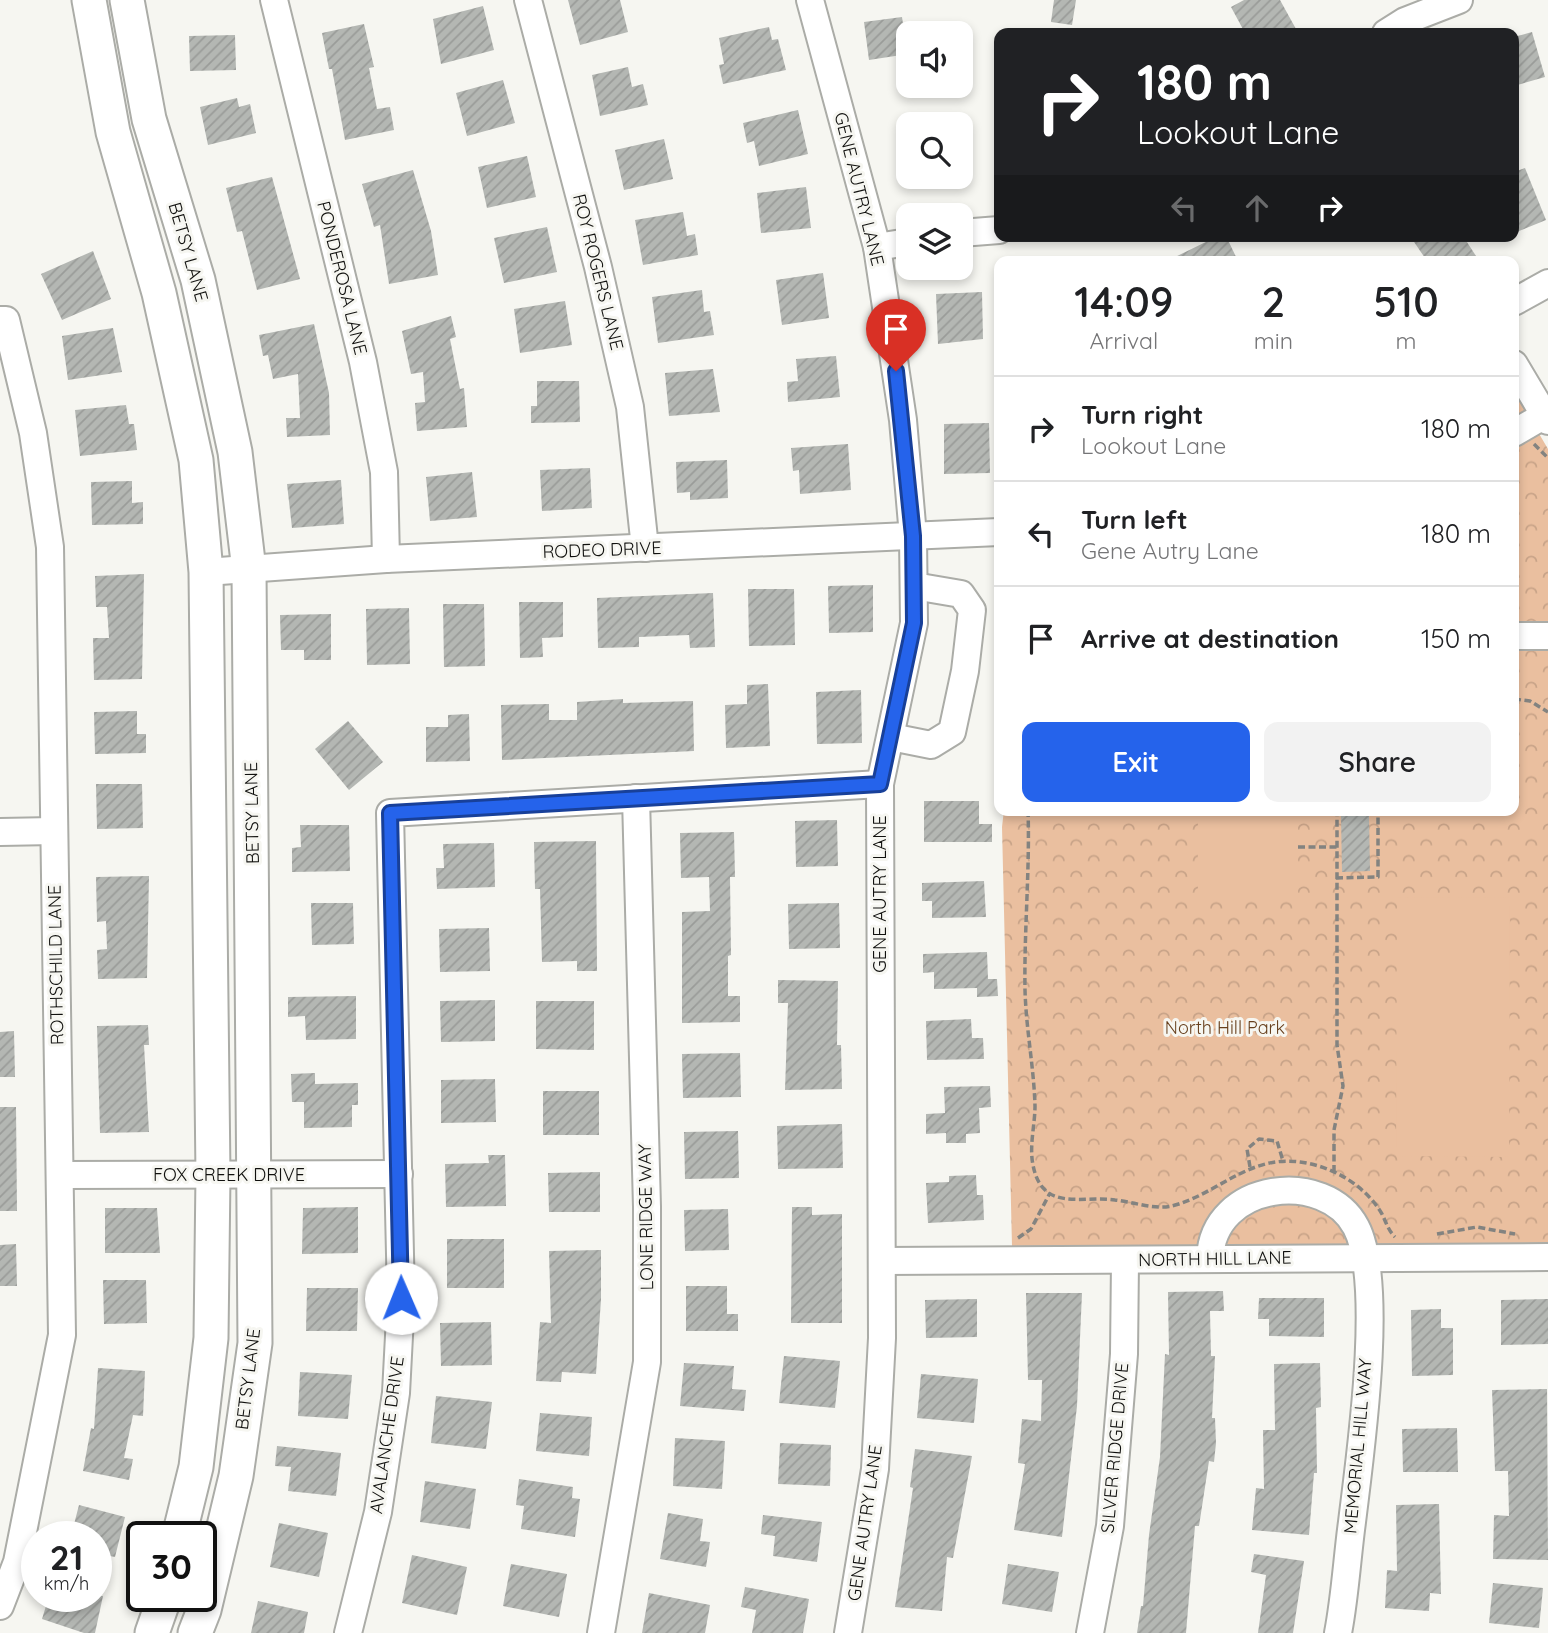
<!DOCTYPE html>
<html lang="en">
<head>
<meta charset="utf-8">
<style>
	body { margin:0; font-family:Quicksand,sans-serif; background:#f2f2f2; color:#202124; height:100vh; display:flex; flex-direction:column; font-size:26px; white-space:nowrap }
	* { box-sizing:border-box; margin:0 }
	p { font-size:23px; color:#757577 }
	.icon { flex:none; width:38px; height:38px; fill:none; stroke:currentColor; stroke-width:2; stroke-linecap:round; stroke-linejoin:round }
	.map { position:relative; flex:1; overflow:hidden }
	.sheet { position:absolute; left:994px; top:256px; width:525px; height:560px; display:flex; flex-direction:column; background:#fff; border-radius:14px; box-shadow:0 4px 10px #0003 }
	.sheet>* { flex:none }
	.hud { position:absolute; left:994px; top:28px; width:525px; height:214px; border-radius:14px; box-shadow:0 4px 10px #0003; background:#202124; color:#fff; overflow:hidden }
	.tools { position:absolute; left:896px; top:21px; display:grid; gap:14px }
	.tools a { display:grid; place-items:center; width:77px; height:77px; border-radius:14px; background:#fff; box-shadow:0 4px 10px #0003; font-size:35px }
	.speed { position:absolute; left:21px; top:1521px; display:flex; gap:14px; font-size:35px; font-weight:700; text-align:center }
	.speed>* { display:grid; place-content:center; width:91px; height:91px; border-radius:50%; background:#fff; box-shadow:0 4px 10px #0003; line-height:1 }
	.speed small { font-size:18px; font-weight:400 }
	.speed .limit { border:4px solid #111; border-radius:10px; background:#fff; color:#111 }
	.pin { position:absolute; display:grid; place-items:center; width:60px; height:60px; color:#fff; margin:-72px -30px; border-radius:50% 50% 50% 0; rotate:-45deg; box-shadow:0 0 7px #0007 }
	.pin .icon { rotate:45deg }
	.me { position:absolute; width:77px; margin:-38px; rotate:359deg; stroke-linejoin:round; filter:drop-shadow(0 0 5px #0008) }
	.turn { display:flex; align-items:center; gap:24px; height:147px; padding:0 28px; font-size:32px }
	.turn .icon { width:91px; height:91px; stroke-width:2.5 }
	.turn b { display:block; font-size:49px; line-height:60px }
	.lanes { display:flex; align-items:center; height:66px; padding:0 28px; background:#0003; justify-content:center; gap:35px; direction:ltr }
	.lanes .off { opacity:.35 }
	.eta { display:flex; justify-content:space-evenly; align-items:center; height:119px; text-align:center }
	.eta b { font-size:42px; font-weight:600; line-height:49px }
	.button { display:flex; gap:14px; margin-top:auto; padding:14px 28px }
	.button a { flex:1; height:80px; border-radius:14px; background:#2563eb; color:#fff; font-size:28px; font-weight:600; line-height:80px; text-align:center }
	.button a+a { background:#f2f2f2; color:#202124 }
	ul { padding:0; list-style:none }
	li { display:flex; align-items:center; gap:21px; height:105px; padding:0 28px; border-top:2px solid #e0e0e0 }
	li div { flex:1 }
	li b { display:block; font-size:26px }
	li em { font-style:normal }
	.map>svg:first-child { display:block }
	.forest { fill:url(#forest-crowns) }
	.pitch { fill:#eabf9f }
	.building { fill:url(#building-hatch) }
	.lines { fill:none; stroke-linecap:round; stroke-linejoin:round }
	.minor-casing { stroke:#abaca7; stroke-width:30 }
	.major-casing { stroke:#abaca7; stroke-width:37 }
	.path { stroke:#838380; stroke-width:3.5; stroke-dasharray:7 3.5; stroke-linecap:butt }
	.minor { stroke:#fff; stroke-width:26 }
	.major { stroke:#fff; stroke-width:33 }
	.route-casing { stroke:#184099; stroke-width:18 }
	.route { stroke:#2563eb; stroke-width:12 }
	.labels { text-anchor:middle; stroke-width:6; stroke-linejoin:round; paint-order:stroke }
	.street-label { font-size:18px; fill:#10100e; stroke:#f6f6f1 }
	.park-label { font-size:18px; fill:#673f1c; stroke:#f6f6f1 }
</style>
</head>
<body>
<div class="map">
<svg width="1548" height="1633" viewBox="0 0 1548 1633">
	<defs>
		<pattern id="forest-crowns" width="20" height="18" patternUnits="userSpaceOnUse" patternTransform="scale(1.75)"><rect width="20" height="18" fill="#eabf9f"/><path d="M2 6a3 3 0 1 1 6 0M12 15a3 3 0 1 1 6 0" fill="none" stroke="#c8a388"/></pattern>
		<pattern id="building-hatch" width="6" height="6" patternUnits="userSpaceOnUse" patternTransform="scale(1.75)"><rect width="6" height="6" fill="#b4b7b3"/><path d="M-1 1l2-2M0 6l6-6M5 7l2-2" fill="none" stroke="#9a9c99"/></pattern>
	</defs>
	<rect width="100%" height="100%" fill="#f6f6f1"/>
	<polygon class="forest" points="1514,391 1548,449 1548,1245 1012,1246 1002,827 1004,810 1514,810"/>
	<g class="pitch">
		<rect x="1198" y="810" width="100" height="86"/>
		<polygon points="1397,897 1510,898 1509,1157 1396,1156"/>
	</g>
	<g class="building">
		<polygon points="568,0 620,0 628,32 580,45"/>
		<polygon points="1054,0 1076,0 1072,25 1051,22"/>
		<polygon points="1244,0 1280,0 1296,29 1289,33 1245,33 1231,7"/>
		<polygon points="483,6 494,50 441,64 433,19"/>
		<polygon points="902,17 904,31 908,30 908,54 869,60 864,22"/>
		<polygon points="364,24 374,67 369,68 377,109 390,107 394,130 345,140 332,69 329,69 322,33"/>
		<polygon points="769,27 772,40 778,39 786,70 723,84 719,65 724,64 719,38"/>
		<polygon points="1532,32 1545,77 1514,86 1514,37"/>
		<polygon points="235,35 236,70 190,71 189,36"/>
		<polygon points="628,67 632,87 643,84 648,105 600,116 592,75"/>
		<polygon points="503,80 515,123 467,136 456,93"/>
		<polygon points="237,98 239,107 250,104 256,133 208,145 200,107"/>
		<polygon points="798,110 808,154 759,166 754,141 747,143 743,123"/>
		<polygon points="664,139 673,179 624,190 615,150"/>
		<polygon points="527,156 536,197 487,208 478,167"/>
		<polygon points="1525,168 1546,220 1514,233 1514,172"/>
		<polygon points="413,170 431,231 438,275 389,284 380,225 374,227 362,184"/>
		<polygon points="272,177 300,279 257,290 242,231 237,232 226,188"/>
		<polygon points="806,187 811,228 761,233 757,193"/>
		<polygon points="683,212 687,236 695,234 698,255 643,265 635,220"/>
		<polygon points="547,227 557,272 504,283 494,238"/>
		<polygon points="1218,236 1226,236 1238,261 1167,261"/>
		<polygon points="1410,236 1463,236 1476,256 1469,261 1427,261"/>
		<polygon points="93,251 111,299 62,320 41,274"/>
		<polygon points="823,273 829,318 782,325 776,280"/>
		<polygon points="702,290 704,312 710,311 714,335 658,343 652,297"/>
		<polygon points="982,292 983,339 938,344 936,294"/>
		<polygon points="565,301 572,345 520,353 514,309"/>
		<polygon points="451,316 456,337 450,339 460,389 464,388 467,427 417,431 415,403 425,402 423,372 411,374 402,331"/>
		<polygon points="314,324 329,393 330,435 287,437 286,418 300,418 298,374 273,379 268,355 263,356 259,335"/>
		<polygon points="113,328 122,372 68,380 62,336"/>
		<polygon points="836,356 840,397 788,402 787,382 798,381 796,359"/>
		<polygon points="713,369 720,412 669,416 665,373"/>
		<polygon points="537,381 579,381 580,422 531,423 531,406 537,406"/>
		<polygon points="126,405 129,424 134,424 137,450 80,456 75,410"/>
		<polygon points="989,423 990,473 944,474 944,424"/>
		<polygon points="848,444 851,490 800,494 799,470 793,471 791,448"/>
		<polygon points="727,460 728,498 690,500 690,492 677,493 676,462"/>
		<polygon points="590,468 592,508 542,511 540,470"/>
		<polygon points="472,472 477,517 430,521 426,477"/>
		<polygon points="341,480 344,524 292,528 287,484"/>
		<polygon points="132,481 132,503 143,502 143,524 92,525 91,482"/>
		<polygon points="144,574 142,679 94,680 93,638 109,638 107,607 96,607 95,576"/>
		<polygon points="873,585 873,632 829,633 828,586"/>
		<polygon points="748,589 794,589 795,645 749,646"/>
		<polygon points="713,593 715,647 690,648 689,635 639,637 639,647 598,648 597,598"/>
		<polygon points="519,602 563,602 563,637 542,638 543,657 520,658"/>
		<polygon points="443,604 484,604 485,666 444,667"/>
		<polygon points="409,608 410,664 367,665 366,609"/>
		<polygon points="331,614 331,660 304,660 304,650 281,650 280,615"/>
		<polygon points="768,684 770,746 726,748 725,705 747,704 747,685"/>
		<polygon points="861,690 862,743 817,744 816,692"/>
		<polygon points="623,699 623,703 693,701 694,751 502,760 501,705 549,704 549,720 577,720 577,702"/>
		<polygon points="137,711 137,734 146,734 146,753 95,754 94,712"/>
		<polygon points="469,714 470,761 426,762 426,727 448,727 448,715"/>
		<polygon points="348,721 383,762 349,790 315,749"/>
		<polygon points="96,784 142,784 143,828 97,829"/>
		<polygon points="924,801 979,801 979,824 992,824 992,842 924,842"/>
		<polygon points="1341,816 1369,816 1370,871 1342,872"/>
		<polygon points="837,820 838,866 796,867 795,821"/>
		<polygon points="300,825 349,825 350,871 292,872 292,848 301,847"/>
		<polygon points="734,832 735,877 730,877 731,955 728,956 728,996 740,996 740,1022 682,1023 682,912 710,911 709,877 681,878 680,833"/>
		<polygon points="596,841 597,971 577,971 577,961 542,962 540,889 535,889 534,842"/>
		<polygon points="494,843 495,887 437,889 436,868 444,868 443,844"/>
		<polygon points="149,876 147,978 98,979 97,950 107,949 106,921 97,922 96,877"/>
		<polygon points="984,881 986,917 932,918 932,901 922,901 922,883"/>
		<polygon points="311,903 353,903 354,944 312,945"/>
		<polygon points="839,903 840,948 789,949 788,904"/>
		<polygon points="489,928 490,971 440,972 439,929"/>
		<polygon points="987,952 988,979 997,979 998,996 977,997 977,988 934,989 934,972 923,973 923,954"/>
		<polygon points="778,980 838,981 837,1045 841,1045 842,1089 785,1090 788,1003 778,1003"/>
		<polygon points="356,996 356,1039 306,1040 305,1016 288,1017 288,997"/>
		<polygon points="495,1000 495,1041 441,1042 440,1001"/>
		<polygon points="536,1001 594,1001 594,1050 536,1049"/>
		<polygon points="971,1019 972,1038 983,1038 984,1059 927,1060 926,1021"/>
		<polygon points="148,1025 149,1045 144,1045 149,1132 100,1133 97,1026"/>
		<polygon points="14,1031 15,1077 0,1077 0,1032"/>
		<polygon points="740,1053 741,1097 683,1098 682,1054"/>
		<polygon points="315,1073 315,1084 358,1083 358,1105 352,1105 352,1127 304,1128 304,1102 292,1102 291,1074"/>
		<polygon points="495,1079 496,1122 441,1123 441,1080"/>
		<polygon points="990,1086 991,1107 979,1108 980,1133 966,1134 966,1143 946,1143 946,1133 926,1134 926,1114 945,1113 944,1087"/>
		<rect x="543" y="1091" width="56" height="44"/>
		<polygon points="0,1107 16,1107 17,1211 0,1211"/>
		<polygon points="842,1124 843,1168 778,1169 777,1126"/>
		<polygon points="738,1131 739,1178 685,1179 684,1132"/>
		<polygon points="488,1155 505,1155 506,1206 446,1207 445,1164 489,1163"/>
		<polygon points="600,1172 600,1212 549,1212 548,1173"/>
		<polygon points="976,1175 977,1195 983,1195 984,1220 928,1223 926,1183 949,1182 949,1176"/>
		<polygon points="358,1207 358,1253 302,1254 303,1208"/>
		<polygon points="792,1207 812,1207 812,1215 842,1214 842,1323 791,1323"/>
		<polygon points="105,1208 157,1208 160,1253 105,1253"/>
		<polygon points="728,1209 729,1250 685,1251 684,1210"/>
		<rect x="447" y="1239" width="57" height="49"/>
		<polygon points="16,1244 17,1286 0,1286 0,1245"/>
		<polygon points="601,1250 601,1299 596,1374 562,1372 561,1382 536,1381 540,1322 551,1323 549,1251"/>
		<polygon points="103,1280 146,1280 147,1323 104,1324"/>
		<polygon points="686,1286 727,1286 727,1314 738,1314 738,1331 686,1331"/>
		<polygon points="307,1288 358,1288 357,1331 306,1331"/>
		<polygon points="1223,1291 1224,1311 1210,1311 1211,1356 1215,1356 1212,1418 1215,1418 1216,1443 1214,1462 1209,1461 1199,1526 1195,1526 1186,1633 1137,1633 1141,1606 1143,1606 1149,1535 1160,1457 1165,1354 1169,1355 1168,1292"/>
		<polygon points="1026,1293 1082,1293 1077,1406 1062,1537 1014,1530 1025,1464 1018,1463 1022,1419 1041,1421 1042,1380 1028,1380"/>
		<polygon points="1259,1298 1324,1298 1324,1337 1269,1336 1269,1319 1258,1319"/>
		<polygon points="977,1299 977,1337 926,1338 925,1300"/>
		<polygon points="1548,1299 1548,1344 1501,1345 1501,1300"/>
		<polygon points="1441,1309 1441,1328 1453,1328 1453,1375 1412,1376 1411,1310"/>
		<polygon points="491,1322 492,1365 441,1366 440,1323"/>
		<polygon points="784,1356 840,1361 835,1408 779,1403"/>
		<polygon points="684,1363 734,1366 732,1389 746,1390 744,1411 680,1406"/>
		<polygon points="1320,1363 1321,1407 1316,1408 1317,1473 1314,1473 1309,1535 1252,1530 1256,1488 1264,1489 1263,1430 1275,1430 1274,1364"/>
		<polygon points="98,1368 145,1371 143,1416 133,1415 124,1458 133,1459 129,1480 83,1471 91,1428 94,1429"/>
		<polygon points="300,1372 352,1375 348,1419 298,1416"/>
		<polygon points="921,1374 978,1379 974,1423 917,1418"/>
		<polygon points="1547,1389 1548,1560 1493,1559 1494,1515 1509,1516 1508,1471 1495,1471 1492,1390"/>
		<polygon points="436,1396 492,1402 486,1449 431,1443"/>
		<polygon points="540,1413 592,1417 589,1456 536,1451"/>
		<polygon points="1457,1428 1458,1472 1403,1472 1402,1429"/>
		<polygon points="675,1438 725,1441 722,1489 673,1486"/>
		<polygon points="780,1443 831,1445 830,1486 778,1484"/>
		<polygon points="277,1446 341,1453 336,1496 288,1491 291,1467 275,1466"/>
		<polygon points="915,1449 972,1456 953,1558 947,1557 942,1611 895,1607 913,1488 910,1487"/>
		<polygon points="519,1479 573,1487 572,1498 580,1499 575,1537 521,1529 524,1506 516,1505"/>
		<polygon points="425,1481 476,1489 470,1529 420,1522"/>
		<polygon points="1439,1504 1441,1594 1430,1593 1429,1611 1385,1608 1387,1570 1397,1571 1396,1505"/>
		<polygon points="79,1505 125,1517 115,1557 96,1553 96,1536 71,1536"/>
		<polygon points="668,1513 703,1519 700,1541 710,1542 706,1567 660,1559"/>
		<polygon points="763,1515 822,1522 817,1562 773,1556 775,1536 761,1534"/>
		<polygon points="279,1523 328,1533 319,1577 270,1567"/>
		<polygon points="1254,1554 1304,1561 1293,1633 1258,1633 1266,1575 1251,1572"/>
		<polygon points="412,1555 467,1567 457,1615 402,1603"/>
		<polygon points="511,1564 567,1574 559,1617 503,1606"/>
		<polygon points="1008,1564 1059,1572 1052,1612 1002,1604"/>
		<polygon points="1493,1583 1543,1588 1539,1628 1489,1623"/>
		<polygon points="745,1587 809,1599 803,1633 752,1633 756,1610 741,1607"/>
		<polygon points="649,1593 710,1605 705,1633 642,1633"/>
		<polygon points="49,1596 103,1596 95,1633 84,1633 42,1619"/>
		<polygon points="258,1601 308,1612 304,1633 251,1633"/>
	</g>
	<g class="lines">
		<g class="minor-casing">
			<g id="minor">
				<polyline points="274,0 363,362 384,472 386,559"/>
				<polyline points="528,0 598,267 630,407 645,548"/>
				<polyline points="810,0 877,247 903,420 913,536 914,623 880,784 882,1338 875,1469 848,1633"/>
				<polyline points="1386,33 1405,21 1459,0"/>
				<polyline points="961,233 999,230"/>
				<polyline points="877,247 908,242"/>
				<polyline points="1514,302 1548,283"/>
				<polyline points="0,320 6,320 33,433 50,547 62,1335 17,1562 0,1606"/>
				<polyline points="1514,364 1548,421"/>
				<polyline points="1514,433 1545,415"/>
				<polyline points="206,572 386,559 999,532"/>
				<polyline points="1514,636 1548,636"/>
				<polyline points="891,737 931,745 952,732 965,671 972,610 961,594 914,586"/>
				<polyline points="0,832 54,831"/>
				<polyline points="60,1175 399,1174"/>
				<path d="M1210 1258C1213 1181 1326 1169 1356 1227 1385 1282 1360 1456 1352 1522 1347 1559 1345 1597 1338 1633"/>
				<polyline points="882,1261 1548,1257"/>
				<polyline points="348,1633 378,1512 396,1393 401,1298 390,813 880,784"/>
				<polyline points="601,1633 647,1362 647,1207 636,798"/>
				<polyline points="1090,1633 1110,1526 1124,1354 1125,1261"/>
			</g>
		</g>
		<g class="major-casing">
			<g id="major">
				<polyline points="89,0 113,132 159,293 196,460 206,572 213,1175 211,1338 196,1467 179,1536"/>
				<polyline points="127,0 149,119 198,280 235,452 249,570 255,1343 236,1476 204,1610 195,1633"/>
				<polyline points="152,1633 165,1596"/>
			</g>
		</g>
		<g class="path">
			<polyline points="1534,444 1548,458"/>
			<polyline points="1514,699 1530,701 1548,712"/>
			<path d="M1028 810C1030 870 1024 930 1025 990 1026 1029 1034 1068 1035 1106 1035 1125 1029 1146 1033 1165 1042 1213 1082 1195 1115 1200 1134 1202 1154 1210 1172 1206 1218 1194 1248 1155 1300 1162 1332 1166 1365 1185 1382 1214 1386 1222 1388 1230 1395 1237"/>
			<polyline points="1298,847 1337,847"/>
			<polyline points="1336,878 1378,877 1378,810"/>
			<polyline points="1250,1167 1247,1149 1259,1139 1277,1141 1283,1161"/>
			<polyline points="1334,1172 1334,1130 1343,1086 1337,1045 1337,810"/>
			<polyline points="1437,1234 1477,1227 1515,1234"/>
			<polyline points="1018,1238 1031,1229 1050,1193"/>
		</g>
		<use href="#minor" class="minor"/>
		<use href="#major" class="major"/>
	</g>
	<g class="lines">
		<g class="route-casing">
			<polyline id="route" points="401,1298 390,813 880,784 914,623 913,536 896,371"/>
		</g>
		<use href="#route" class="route"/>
	</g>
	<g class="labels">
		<g class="street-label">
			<text transform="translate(859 189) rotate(76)" y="6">GENE AUTRY LANE</text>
			<text transform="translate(188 252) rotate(74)" y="6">BETSY LANE</text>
			<text transform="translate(598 272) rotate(76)" y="6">ROY ROGERS LANE</text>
			<text transform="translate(342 278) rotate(76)" y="6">PONDEROSA LANE</text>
			<text transform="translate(602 550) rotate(-2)" y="6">RODEO DRIVE</text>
			<text transform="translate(252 813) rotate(-91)" y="6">BETSY LANE</text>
			<text transform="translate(880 894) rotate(-90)" y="6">GENE AUTRY LANE</text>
			<text transform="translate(56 965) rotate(-91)" y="6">ROTHSCHILD LANE</text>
			<text x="229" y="1181">FOX CREEK DRIVE</text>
			<text transform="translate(646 1217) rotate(-91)" y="6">LONE RIDGE WAY</text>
			<text transform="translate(1215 1259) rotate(-1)" y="6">NORTH HILL LANE</text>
			<text transform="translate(248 1379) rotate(-83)" y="6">BETSY LANE</text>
			<text transform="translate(387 1435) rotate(-82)" y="6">AVALANCHE DRIVE</text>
			<text transform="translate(1358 1446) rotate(-85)" y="6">MEMORIAL HILL WAY</text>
			<text transform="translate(1115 1448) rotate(-85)" y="6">SILVER RIDGE DRIVE</text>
			<text transform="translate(865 1523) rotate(-82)" y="6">GENE AUTRY LANE</text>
		</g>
		<g class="park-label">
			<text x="1225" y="1034">North Hill Park</text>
		</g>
	</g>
</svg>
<div class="tools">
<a><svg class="icon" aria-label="sound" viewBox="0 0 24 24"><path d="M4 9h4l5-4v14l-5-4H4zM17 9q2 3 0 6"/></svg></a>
<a><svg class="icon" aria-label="search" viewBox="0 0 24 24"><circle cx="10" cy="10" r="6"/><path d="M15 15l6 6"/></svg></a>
<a><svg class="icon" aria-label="layers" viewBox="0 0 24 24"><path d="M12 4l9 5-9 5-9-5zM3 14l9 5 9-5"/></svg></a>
</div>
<div class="speed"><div>21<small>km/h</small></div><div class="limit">30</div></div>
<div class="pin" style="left:896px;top:371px;background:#d93025"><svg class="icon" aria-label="arrive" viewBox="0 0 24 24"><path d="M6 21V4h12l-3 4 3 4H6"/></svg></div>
<svg class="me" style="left:401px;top:1298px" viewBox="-20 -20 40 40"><circle r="19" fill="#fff"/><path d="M0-13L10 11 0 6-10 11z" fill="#2563eb"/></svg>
<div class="hud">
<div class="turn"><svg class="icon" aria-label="right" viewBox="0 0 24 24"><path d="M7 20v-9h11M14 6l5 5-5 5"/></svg><div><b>180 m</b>Lookout Lane</div></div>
<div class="lanes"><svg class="icon off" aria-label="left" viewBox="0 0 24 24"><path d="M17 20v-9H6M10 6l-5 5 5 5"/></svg><svg class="icon off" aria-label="ahead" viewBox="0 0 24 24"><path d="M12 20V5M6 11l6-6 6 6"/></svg><svg class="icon" aria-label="right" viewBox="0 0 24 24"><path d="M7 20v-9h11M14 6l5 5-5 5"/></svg></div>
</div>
<section class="sheet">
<div class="eta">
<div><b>14:09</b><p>Arrival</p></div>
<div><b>2</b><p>min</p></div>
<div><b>510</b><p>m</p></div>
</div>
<ul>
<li><svg class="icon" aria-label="right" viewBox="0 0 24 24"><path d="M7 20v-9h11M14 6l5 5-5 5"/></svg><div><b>Turn right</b><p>Lookout Lane</p></div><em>180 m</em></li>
<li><svg class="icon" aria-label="left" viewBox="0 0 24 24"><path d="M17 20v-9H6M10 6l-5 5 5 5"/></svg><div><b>Turn left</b><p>Gene Autry Lane</p></div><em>180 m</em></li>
<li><svg class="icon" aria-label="arrive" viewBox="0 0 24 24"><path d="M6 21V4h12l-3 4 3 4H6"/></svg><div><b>Arrive at destination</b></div><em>150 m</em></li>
</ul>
<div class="button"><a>Exit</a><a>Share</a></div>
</section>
</div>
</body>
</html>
